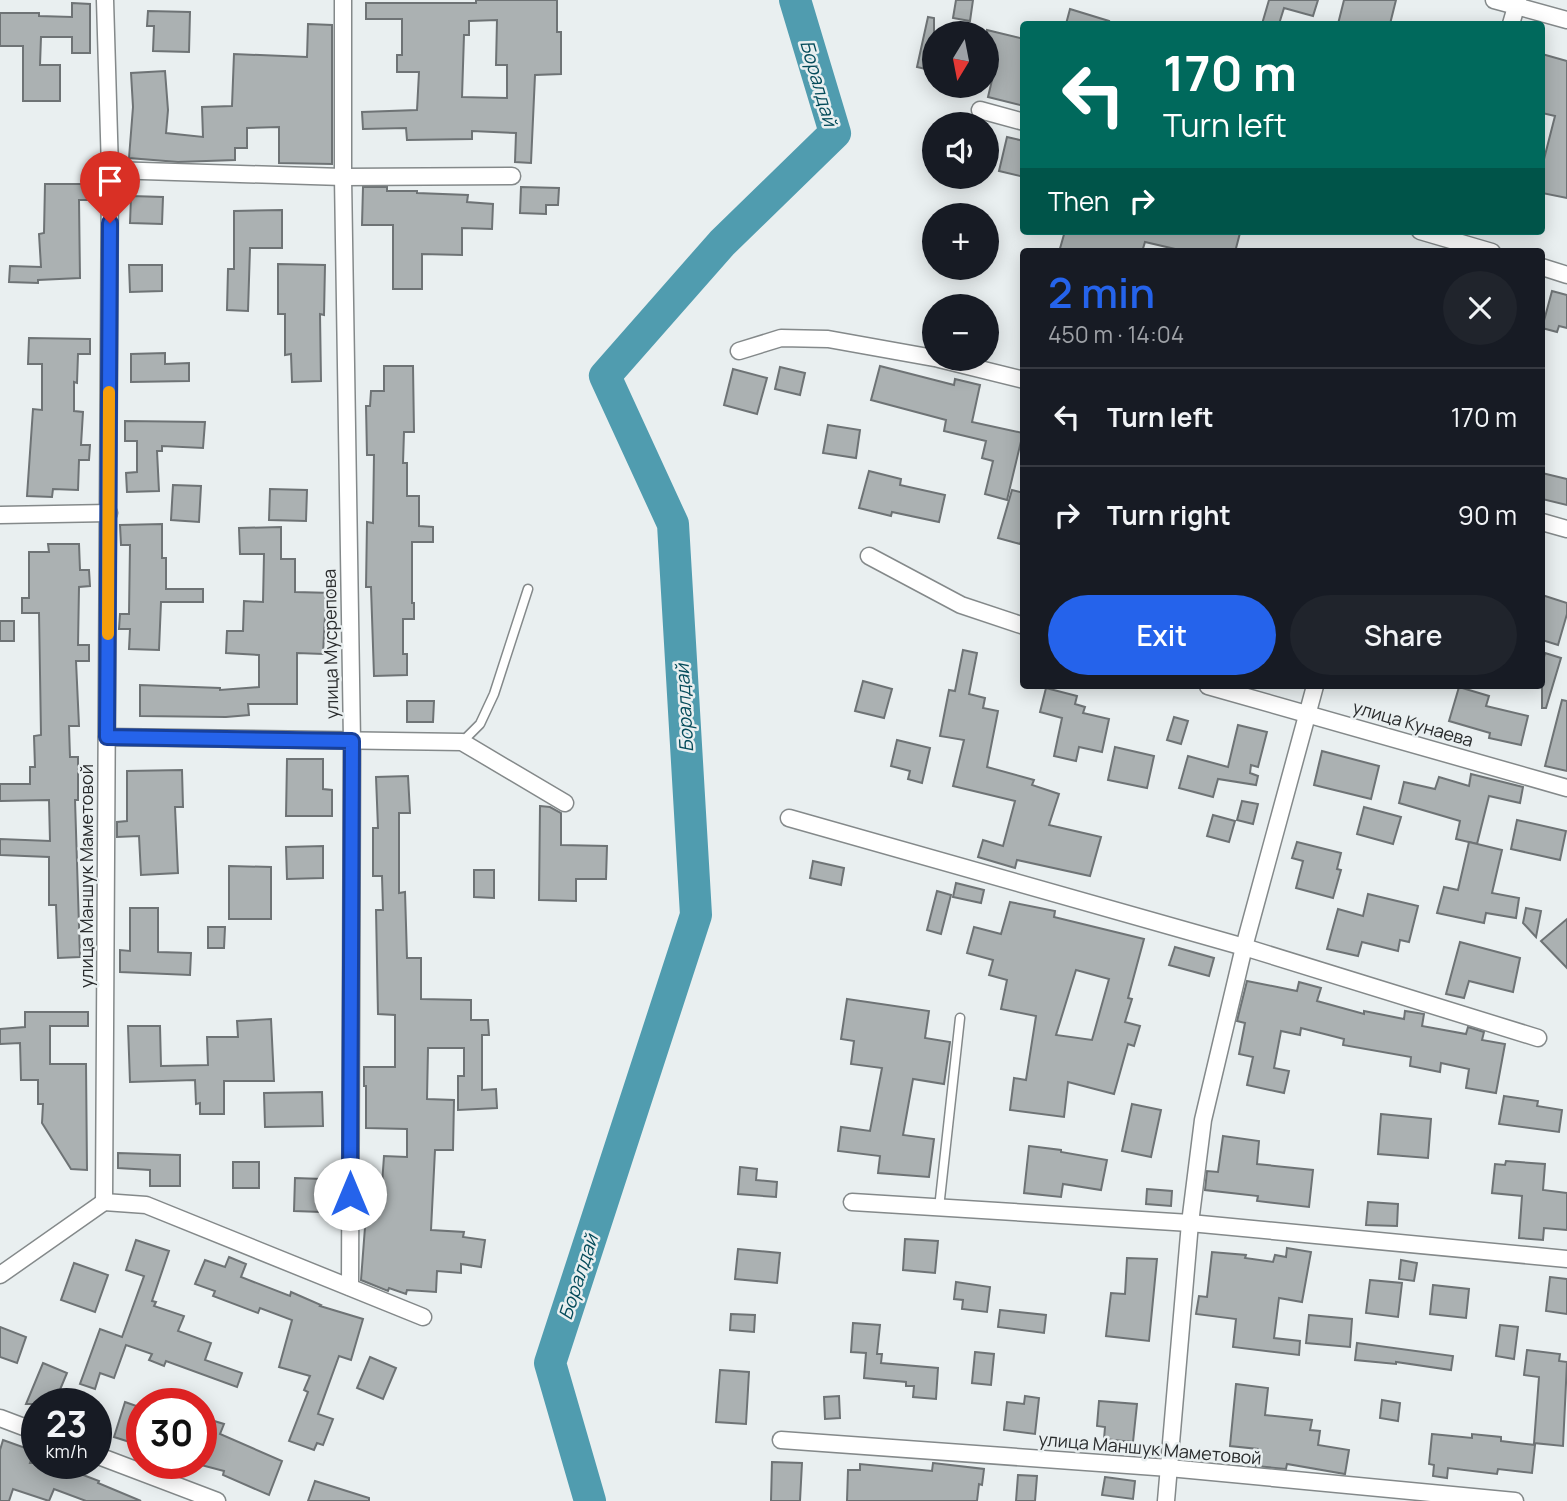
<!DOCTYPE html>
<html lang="en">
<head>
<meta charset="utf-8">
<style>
	body { margin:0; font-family:Manrope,sans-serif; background:#20242c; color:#f1f3f6; height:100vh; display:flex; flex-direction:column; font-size:26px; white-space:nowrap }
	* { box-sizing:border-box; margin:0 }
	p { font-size:23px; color:#9ea1a6 }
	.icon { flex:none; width:38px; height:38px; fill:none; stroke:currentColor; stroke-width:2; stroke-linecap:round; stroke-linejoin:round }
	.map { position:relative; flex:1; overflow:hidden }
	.sheet { position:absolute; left:1020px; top:248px; width:525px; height:441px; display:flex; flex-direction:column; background:#171b24; border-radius:7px; box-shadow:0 4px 18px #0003 }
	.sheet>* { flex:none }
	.top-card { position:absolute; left:1020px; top:21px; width:525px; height:214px; border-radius:7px; box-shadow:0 4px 18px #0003; background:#00695c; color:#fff; overflow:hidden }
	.needle { width:46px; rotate:190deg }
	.controls { position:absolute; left:922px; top:21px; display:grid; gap:14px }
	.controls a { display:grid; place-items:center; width:77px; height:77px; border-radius:50%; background:#171b24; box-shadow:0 4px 18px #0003; font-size:35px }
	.speed { position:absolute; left:21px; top:1388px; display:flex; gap:14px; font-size:35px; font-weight:700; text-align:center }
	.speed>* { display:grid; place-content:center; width:91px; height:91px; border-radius:50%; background:#171b24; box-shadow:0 4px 18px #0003; line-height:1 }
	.speed small { font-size:18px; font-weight:400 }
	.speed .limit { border:10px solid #d22; background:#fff; color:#111 }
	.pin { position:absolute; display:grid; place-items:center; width:60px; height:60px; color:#fff; margin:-72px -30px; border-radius:50% 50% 50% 0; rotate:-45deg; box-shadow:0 0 7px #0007 }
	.pin .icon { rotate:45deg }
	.me { position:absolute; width:77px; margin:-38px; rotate:0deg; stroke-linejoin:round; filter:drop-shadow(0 0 5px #0008) }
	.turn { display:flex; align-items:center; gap:24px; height:147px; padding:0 28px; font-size:32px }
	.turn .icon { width:91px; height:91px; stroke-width:2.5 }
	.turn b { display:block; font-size:49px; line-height:60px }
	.then { display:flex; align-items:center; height:66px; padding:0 28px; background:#0003; gap:14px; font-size:26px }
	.round { display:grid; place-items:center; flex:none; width:74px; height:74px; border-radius:37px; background:#20242c }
	.overview { display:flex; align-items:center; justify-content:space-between; height:119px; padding:0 28px }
	h1 { font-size:42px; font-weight:600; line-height:52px; color:#2563eb }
	.primary-button { display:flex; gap:14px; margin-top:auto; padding:14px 28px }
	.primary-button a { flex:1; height:80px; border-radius:42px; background:#2563eb; color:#fff; font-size:28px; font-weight:600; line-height:80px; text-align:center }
	.primary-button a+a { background:#20242c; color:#f1f3f6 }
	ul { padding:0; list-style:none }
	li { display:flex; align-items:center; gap:21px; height:98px; padding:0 28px; border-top:2px solid #363941 }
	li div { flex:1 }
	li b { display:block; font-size:26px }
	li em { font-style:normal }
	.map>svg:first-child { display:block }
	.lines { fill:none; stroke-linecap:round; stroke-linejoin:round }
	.river { stroke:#509caf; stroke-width:32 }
	.building { fill:#abb1b2; stroke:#6e7375; stroke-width:2; fill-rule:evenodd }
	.lane-casing { stroke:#84898a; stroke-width:11 }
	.street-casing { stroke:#84898a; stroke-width:19 }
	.lane { stroke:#fff; stroke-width:8 }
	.street { stroke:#fff; stroke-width:16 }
	.route-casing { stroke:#184099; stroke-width:18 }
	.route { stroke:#2563eb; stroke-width:12 }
	.slow { stroke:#f59e0b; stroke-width:12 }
	.labels { text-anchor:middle; stroke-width:5; stroke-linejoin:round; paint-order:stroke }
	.street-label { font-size:18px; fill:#2a2c2d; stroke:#e9eff0 }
	.water-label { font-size:19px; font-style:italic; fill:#044b5a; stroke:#e9eff0 }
</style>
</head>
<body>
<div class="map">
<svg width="1567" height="1501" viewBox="0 0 1567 1501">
	<rect width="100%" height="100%" fill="#e9eff0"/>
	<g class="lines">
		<polyline class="river" points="590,1501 550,1363 696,915 673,524 605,376 722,243 835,133 795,0"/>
	</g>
	<g class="building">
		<path d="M476 0H557V32H561V74L535 75 531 163 515 162 516 133 472 131V139L407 140 406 128 363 129 362 112 417 110 419 72H397V55H402V19H366V3H476ZM497 20 496 65H507V98L462 97 464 35H469V21Z"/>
		<polygon points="956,0 973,0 970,21 953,18"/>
		<polygon points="1269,0 1318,0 1313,16 1284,8 1279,24 1262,24"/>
		<polygon points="1344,0 1396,0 1390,24 1338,24"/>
		<polygon points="72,3 90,4 90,53 72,53 72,37 41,37 40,65 60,65 60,101 23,101 23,46 0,46 0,13 39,13 39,16 72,17"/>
		<polygon points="1070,9 1109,21 1108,24 1066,24"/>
		<polygon points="148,11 190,12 189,52 153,51 154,26 147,26"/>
		<polygon points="928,17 934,18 934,71 917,67"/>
		<polygon points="308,24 332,25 332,164 279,163 279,127 247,128 247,148 235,148 235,160 178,162 129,158 133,107 131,73 165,71 168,110 166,133 203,137 202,107 232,106 234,54 307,57"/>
		<polygon points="987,30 1024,39 1024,106 988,97 992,80 987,79"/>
		<polygon points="1542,54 1567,61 1567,198 1542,193 1542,167 1555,116 1542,113"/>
		<polygon points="1007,137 1024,141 1024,177 999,171"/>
		<polygon points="45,184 90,184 90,200 79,200 80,278 38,280 38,283 9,282 10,266 41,267 39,234 44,233"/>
		<polygon points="363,187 387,187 387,191 417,191 417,193 468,195 467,202 493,204 492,229 462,228 462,255 422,254 422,289 393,289 393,225 362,225"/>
		<polygon points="521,187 559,188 558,205 546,205 546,214 520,213"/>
		<polygon points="131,196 163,197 162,224 130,223"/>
		<polygon points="282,210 282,248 250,248 248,311 227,310 228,269 234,269 234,211"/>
		<polygon points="1065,231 1229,231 1240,233 1235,252 1188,252 1145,242 1142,252 1059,252"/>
		<polygon points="278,264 325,265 324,315 320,314 321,381 292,382 291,354 285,355 285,314 278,314"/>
		<polygon points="129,265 162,265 162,291 130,292"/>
		<polygon points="1552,291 1567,295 1567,328 1559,326 1557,332 1542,328"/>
		<polygon points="29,338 90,339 90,354 78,354 77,383 74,382 74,411 83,412 81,445 90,445 89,460 79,460 78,490 53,489 52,497 27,496 33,409 42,410 42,364 28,364"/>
		<polygon points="165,353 165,364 189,363 189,381 131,382 131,354"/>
		<polygon points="384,366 413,366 414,432 404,432 403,463 407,463 407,496 419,496 419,526 433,527 433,542 412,542 412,603 414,603 414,619 403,619 403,654 407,654 407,675 374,676 371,587 366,587 367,522 373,523 374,455 367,455 366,406 370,406 371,391 384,391"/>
		<polygon points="880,366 954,385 955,379 980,385 972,422 1023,433 1007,500 985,494 993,461 982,458 986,441 944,431 946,420 871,400"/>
		<polygon points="780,367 805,373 800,395 775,389"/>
		<polygon points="733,369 767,378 757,414 724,405"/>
		<polygon points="125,421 205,422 203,448 162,446 162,451 157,451 159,491 127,492 126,473 137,472 137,441 125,441"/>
		<polygon points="828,425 860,430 856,458 823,453"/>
		<polygon points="869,471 901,479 900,485 945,495 939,522 892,512 891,516 859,508"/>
		<polygon points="1542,473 1567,479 1567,505 1542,499"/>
		<polygon points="173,485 201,486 199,522 171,520"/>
		<polygon points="270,489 307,490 306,521 269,520"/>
		<polygon points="1012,490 1024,493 1024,532 1020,544 998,538"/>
		<polygon points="162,524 162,558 166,558 166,589 203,589 203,602 161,602 159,650 129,649 130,629 119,629 120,614 129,614 130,545 121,545 120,525"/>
		<polygon points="281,527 281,559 295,559 295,592 333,593 332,615 325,615 323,654 297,653 297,704 248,704 249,715 226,717 140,716 140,685 220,688 220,690 259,687 259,655 226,653 227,631 243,631 244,601 263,602 264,554 240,554 239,528"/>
		<polygon points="48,544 79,544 80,570 89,570 90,586 79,587 78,645 89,645 89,661 76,661 79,726 69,726 70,757 78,757 78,800 75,800 80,957 58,958 56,905 49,905 49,857 0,855 0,839 50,841 49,800 0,801 0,784 30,784 30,767 35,767 34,736 41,735 39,613 22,613 22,598 29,598 29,552 49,552"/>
		<polygon points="1542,595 1567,603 1567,614 1558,645 1542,640"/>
		<rect x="0" y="621" width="14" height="20"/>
		<polygon points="963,650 977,653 969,694 985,698 983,708 998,711 987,767 1034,780 1032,785 1059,794 1049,825 1101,837 1090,876 1017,860 1015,868 978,857 983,840 1003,846 1015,801 953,786 964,740 940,736 949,690 955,691"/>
		<polygon points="1545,653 1561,658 1546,708 1542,708 1542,665"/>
		<polygon points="863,681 892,689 884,718 855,711"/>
		<polygon points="1459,687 1489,696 1486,706 1528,716 1521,745 1489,738 1490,733 1449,721"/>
		<polygon points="1046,688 1077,696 1075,704 1085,707 1083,713 1109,719 1102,752 1079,747 1076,761 1054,756 1062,718 1040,712"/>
		<polygon points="1562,700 1567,701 1567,771 1545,766"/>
		<polygon points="407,701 434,701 433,722 407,722"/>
		<polygon points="1174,717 1188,721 1181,744 1167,740"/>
		<polygon points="1238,725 1267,732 1258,767 1251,765 1250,773 1258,776 1256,785 1218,779 1213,797 1179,788 1188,756 1228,767"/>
		<polygon points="897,740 930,748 922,783 908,779 910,771 891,766"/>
		<polygon points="1115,747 1154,756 1147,788 1108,780"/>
		<polygon points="1322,751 1379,766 1371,799 1314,785"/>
		<polygon points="287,759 323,759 323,789 332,790 332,816 286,816"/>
		<polygon points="182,770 183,807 175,807 178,873 141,875 139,836 117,837 117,822 127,821 127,771"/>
		<polygon points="1471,774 1523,787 1520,803 1489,796 1477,844 1456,839 1460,821 1399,803 1404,782 1435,789 1439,777 1469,786"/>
		<polygon points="408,776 410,813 399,813 399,893 405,892 407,958 421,958 421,999 471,1000 471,1020 488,1020 489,1035 482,1035 482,1090 496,1089 497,1108 458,1110 458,1076 464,1076 464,1048 428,1048 427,1099 454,1100 453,1150 435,1150 431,1230 464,1232 463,1237 485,1240 481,1267 461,1264 461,1273 437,1271 436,1292 407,1290 406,1294 389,1288 388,1291 361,1280 366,1214 361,1214 362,1198 381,1199 384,1156 407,1157 407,1129 366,1128 366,1086 364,1086 364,1067 395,1067 395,1015 378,1014 376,910 383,910 382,876 373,876 373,828 378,828 376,777"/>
		<polygon points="1242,801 1258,804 1253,824 1237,820"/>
		<polygon points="540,806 550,807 561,813 561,845 607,846 606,879 576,879 576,901 539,900"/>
		<polygon points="1364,807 1401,817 1393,844 1357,834"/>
		<polygon points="1213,815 1235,821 1229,842 1207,836"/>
		<polygon points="1517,820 1566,831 1560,860 1511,849"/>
		<polygon points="1297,842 1341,853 1337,869 1341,870 1333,898 1296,888 1303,861 1292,858"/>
		<polygon points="1469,842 1502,850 1492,893 1519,898 1516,918 1486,913 1484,923 1437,913 1444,887 1458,890"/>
		<polygon points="323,846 323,878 287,879 286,847"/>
		<polygon points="813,861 844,868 841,885 810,878"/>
		<polygon points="229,866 271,867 271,919 229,919"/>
		<polygon points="474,870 494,870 494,898 474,897"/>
		<polygon points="956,883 984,890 981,903 953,897"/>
		<polygon points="937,891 951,895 941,934 927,930"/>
		<polygon points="1368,894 1418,906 1409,942 1400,940 1398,951 1362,942 1358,956 1327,949 1338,909 1363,916"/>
		<path d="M1010 902 1055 911 1054 917 1144 939 1128 998 1132 999 1125 1022 1140 1026 1134 1046 1128 1044 1114 1094 1068 1082 1064 1117 1010 1110 1014 1078 1026 1080 1036 1016 1001 1009 1007 980 989 975 993 960 967 953 974 927 1001 934ZM1076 970 1109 979 1092 1040 1056 1035Z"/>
		<polygon points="130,908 158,908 158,952 191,953 190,975 120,972 120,950 130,951"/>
		<polygon points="1526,908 1541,911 1536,937 1523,923"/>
		<polygon points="1567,919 1567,968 1541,941"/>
		<polygon points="208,927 225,927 224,948 208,948"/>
		<polygon points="1460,942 1520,958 1513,992 1469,981 1464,998 1446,994"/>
		<polygon points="1175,947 1214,958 1209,976 1169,965"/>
		<polygon points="1247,981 1297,991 1299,982 1321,988 1317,1001 1364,1014 1364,1011 1404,1019 1405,1011 1424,1014 1422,1026 1466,1034 1468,1027 1484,1032 1482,1040 1505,1044 1496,1093 1466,1088 1469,1069 1441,1063 1440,1072 1410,1066 1411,1057 1343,1045 1344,1039 1301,1028 1300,1035 1281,1031 1274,1068 1289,1071 1284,1093 1247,1085 1253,1057 1239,1054 1245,1023 1237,1021"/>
		<polygon points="847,999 929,1011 925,1038 950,1042 944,1084 913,1079 903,1135 934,1139 929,1177 878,1173 880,1156 838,1151 841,1127 870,1131 882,1068 851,1064 854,1041 841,1039"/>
		<polygon points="25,1012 88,1012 88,1026 50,1026 50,1064 86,1064 87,1170 71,1169 42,1123 43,1104 38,1104 38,1080 21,1080 20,1043 0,1044 0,1029 25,1027"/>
		<polygon points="271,1019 274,1081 224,1081 224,1114 200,1114 200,1103 196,1104 195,1080 130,1082 128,1026 160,1026 161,1066 208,1065 207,1037 238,1037 237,1021"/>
		<polygon points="322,1092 323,1126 265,1127 264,1093"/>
		<polygon points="1504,1096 1538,1101 1537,1106 1562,1110 1559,1132 1499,1124"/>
		<polygon points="1132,1104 1161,1110 1151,1157 1122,1151"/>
		<polygon points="1381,1114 1431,1119 1428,1158 1378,1154"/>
		<polygon points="1223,1136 1259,1141 1257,1164 1313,1170 1309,1207 1257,1201 1258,1196 1205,1190 1207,1171 1218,1172"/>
		<polygon points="1029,1146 1061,1150 1061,1152 1107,1160 1101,1190 1063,1184 1061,1197 1024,1193"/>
		<polygon points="118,1153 180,1155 180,1186 150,1186 150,1170 118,1168"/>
		<polygon points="1506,1161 1545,1164 1543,1190 1567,1193 1567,1230 1544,1228 1543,1240 1519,1238 1522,1196 1492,1193 1495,1164 1505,1165"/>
		<rect x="233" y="1162" width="26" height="26"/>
		<polygon points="740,1167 757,1169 756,1180 777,1182 776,1197 738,1194"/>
		<polygon points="295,1178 322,1179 321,1212 294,1211"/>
		<polygon points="1147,1189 1172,1191 1171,1206 1146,1204"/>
		<polygon points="1368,1202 1398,1204 1397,1226 1366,1225"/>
		<polygon points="905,1239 938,1241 935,1273 903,1270"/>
		<polygon points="136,1240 169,1251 152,1301 156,1302 154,1306 184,1316 178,1331 211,1343 205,1360 242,1373 237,1387 166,1361 164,1366 149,1360 152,1354 126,1345 114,1378 100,1373 95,1389 80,1384 100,1329 122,1337 144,1276 126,1270"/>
		<polygon points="1287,1248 1311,1252 1302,1302 1279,1298 1274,1338 1300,1341 1299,1355 1233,1347 1236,1319 1196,1314 1199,1296 1207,1297 1212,1252 1246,1255 1245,1258 1273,1262 1275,1255 1286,1257"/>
		<polygon points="738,1249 780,1253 777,1283 735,1279"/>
		<polygon points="229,1257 246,1264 241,1277 290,1296 291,1292 321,1305 320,1306 363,1319 351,1360 339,1356 318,1414 333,1419 323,1445 317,1443 314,1450 289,1441 308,1392 304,1390 310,1376 279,1367 292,1320 260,1308 258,1313 213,1296 215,1291 195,1284 205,1260 225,1267"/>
		<polygon points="1127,1258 1157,1259 1149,1341 1106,1336 1111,1293 1125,1294"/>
		<polygon points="1401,1260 1417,1263 1414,1281 1399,1279"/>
		<polygon points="74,1263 108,1275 95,1312 61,1300"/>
		<polygon points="1550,1277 1567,1279 1567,1314 1546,1311"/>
		<polygon points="1370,1280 1402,1283 1398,1317 1366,1313"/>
		<polygon points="956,1282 990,1287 987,1312 962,1309 963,1300 954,1299"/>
		<polygon points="1433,1285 1469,1289 1466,1318 1430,1314"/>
		<polygon points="1000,1310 1046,1315 1044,1333 998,1327"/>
		<polygon points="731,1314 755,1315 754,1332 730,1330"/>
		<polygon points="1309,1315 1352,1319 1350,1347 1306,1343"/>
		<polygon points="853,1323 880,1325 877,1354 882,1354 881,1363 938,1368 936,1399 913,1397 914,1386 906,1386 906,1382 864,1378 866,1353 851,1352"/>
		<polygon points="1500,1325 1518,1327 1514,1359 1496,1356"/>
		<polygon points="0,1327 26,1337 17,1363 0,1357"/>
		<polygon points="1357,1343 1453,1356 1451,1370 1396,1362 1396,1364 1355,1360"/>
		<polygon points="1527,1350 1560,1354 1559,1361 1567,1362 1563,1446 1534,1443 1539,1377 1524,1375"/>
		<polygon points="975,1352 994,1354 991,1385 972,1383"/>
		<polygon points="370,1357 396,1368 383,1399 357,1388"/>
		<polygon points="43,1363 67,1373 54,1404 26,1404"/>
		<polygon points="720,1370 749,1372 746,1424 716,1422"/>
		<polygon points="1236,1384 1268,1388 1265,1415 1312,1420 1310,1430 1320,1431 1318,1445 1349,1450 1345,1474 1287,1464 1286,1469 1256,1466 1258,1449 1230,1446"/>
		<polygon points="839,1396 840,1418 825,1419 824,1397"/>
		<polygon points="1025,1396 1039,1398 1035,1434 1004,1430 1007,1402 1024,1404"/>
		<polygon points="1382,1400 1400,1403 1398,1421 1380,1418"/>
		<polygon points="1099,1401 1137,1404 1133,1442 1104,1439 1105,1427 1097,1426"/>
		<polygon points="125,1402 142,1408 142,1446 114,1437"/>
		<polygon points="201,1417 224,1424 220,1434 282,1461 269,1495 223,1475 224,1471 201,1465"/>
		<polygon points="1432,1434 1472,1438 1472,1434 1501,1437 1501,1441 1535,1445 1532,1473 1498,1469 1497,1474 1448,1468 1447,1478 1433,1476 1434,1465 1429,1464"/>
		<polygon points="3,1440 34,1451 30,1463 50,1463 65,1468 99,1481 98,1483 141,1501 86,1501 54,1489 49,1501 13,1489 9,1501 0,1501 0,1450"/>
		<polygon points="772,1462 802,1463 800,1501 771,1501"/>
		<polygon points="933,1463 984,1469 982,1485 979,1484 977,1501 847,1501 848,1470 860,1470 860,1464 932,1471"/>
		<polygon points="1018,1475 1037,1476 1035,1501 1016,1501"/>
		<polygon points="1105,1477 1135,1481 1133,1499 1102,1495"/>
		<polygon points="315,1481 369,1498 369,1501 308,1501"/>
	</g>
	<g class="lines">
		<g class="lane-casing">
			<g id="lane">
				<polyline points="462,742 480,724 494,694 528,589"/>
				<polyline points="939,1208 960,1018"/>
			</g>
		</g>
		<g class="street-casing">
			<g id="street">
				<polyline points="343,0 343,177 352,741 350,1287"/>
				<polyline points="1494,0 1567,20"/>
				<polyline points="1511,24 1518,0"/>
				<polyline points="980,110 1024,122"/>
				<polyline points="110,170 343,177 512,176"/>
				<polyline points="1420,231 1492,252"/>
				<polyline points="1542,267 1567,275"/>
				<polyline points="739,351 781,338 828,339 934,358"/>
				<polyline points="939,359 1024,380"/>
				<polyline points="0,515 109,513"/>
				<polyline points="1542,522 1567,529"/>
				<polyline points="869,556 961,605 1024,626"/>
				<polyline points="1208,686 1567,788"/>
				<polyline points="107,737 462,742 565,803"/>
				<polyline points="789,818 1244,947 1538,1038"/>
				<polyline points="104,1202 110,170 105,0"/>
				<polyline points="104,1202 146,1205 423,1317"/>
				<polyline points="852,1202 1190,1223 1567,1259"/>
				<polyline points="0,1275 104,1202"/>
				<polyline points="0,1418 37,1432"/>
				<polyline points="781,1440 1169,1468 1515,1501"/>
				<polyline points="96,1455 217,1501"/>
				<polyline points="1166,1501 1190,1223 1203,1120 1244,947 1315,686"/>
			</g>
		</g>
		<use href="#lane" class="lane"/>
		<use href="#street" class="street"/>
	</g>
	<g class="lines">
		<g class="route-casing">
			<polyline id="route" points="110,223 107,737 352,741 350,1194"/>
		</g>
		<use href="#route" class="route"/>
		<polyline class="slow" points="108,634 109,392"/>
	</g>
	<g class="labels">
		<g class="street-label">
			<text transform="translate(331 644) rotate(-91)" y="6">улица Мусрепова</text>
			<text transform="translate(1413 724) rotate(16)" y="6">улица Кунаева</text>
			<text transform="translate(87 876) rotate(-90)" y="6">улица Маншук Маметовой</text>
			<text transform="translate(1150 1449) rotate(5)" y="6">улица Маншук Маметовой</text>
		</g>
		<g class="water-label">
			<text transform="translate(819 83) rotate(74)" y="7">Боралдай</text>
			<text transform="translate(684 708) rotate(-93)" y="7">Боралдай</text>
			<text transform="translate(578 1277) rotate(-72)" y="7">Боралдай</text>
		</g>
	</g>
</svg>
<div class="controls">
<a><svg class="needle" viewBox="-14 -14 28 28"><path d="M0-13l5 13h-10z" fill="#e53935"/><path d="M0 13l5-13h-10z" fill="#9ea1a6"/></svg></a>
<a><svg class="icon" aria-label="sound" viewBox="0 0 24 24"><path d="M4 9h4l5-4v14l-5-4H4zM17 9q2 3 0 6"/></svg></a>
<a>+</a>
<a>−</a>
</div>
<div class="speed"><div>23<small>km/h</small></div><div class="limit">30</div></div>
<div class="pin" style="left:110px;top:223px;background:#d93025"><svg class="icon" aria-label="arrive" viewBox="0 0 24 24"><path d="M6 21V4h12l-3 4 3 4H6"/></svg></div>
<svg class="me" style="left:350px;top:1194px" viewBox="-20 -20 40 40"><circle r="19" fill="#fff"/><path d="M0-13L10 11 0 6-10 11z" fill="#2563eb"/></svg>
<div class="top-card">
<div class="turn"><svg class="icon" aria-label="left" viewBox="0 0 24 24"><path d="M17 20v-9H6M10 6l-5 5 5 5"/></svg><div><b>170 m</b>Turn left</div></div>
<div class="then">Then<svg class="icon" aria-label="right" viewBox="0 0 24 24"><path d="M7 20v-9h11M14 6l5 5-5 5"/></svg></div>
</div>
<section class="sheet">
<div class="overview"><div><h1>2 min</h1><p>450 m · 14:04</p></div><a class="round"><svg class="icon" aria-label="close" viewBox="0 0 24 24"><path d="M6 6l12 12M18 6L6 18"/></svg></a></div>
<ul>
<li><svg class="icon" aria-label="left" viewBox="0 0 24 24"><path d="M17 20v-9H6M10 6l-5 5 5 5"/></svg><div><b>Turn left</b></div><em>170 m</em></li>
<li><svg class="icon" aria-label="right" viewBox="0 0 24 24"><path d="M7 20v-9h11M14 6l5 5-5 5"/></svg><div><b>Turn right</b></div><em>90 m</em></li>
</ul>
<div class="primary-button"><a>Exit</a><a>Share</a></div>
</section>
</div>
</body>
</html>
